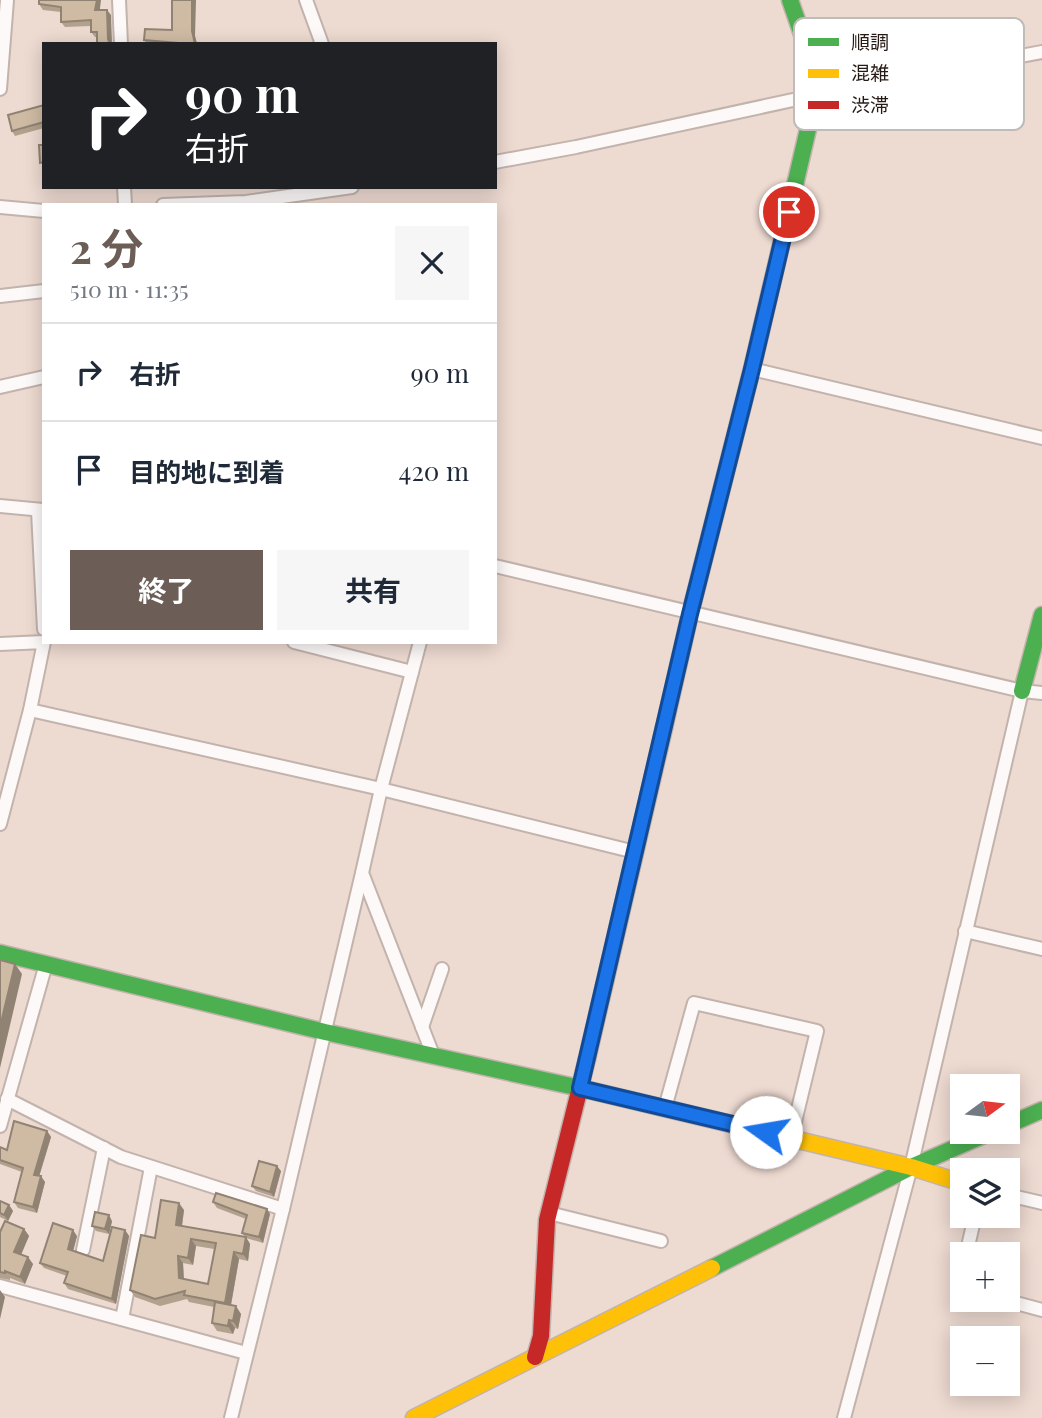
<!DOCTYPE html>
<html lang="ja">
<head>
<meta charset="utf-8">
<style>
	body { margin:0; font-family:"Playfair Display","Noto Sans JP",serif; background:#f6f6f7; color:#1f2937; height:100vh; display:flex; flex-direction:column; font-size:26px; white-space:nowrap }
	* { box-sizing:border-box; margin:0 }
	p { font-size:23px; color:#747a83 }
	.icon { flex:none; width:38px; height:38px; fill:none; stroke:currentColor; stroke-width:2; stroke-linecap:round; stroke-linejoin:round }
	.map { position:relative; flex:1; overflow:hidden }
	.side { position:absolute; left:42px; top:203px; width:455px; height:441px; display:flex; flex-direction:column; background:#fff; border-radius:0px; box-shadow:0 4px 18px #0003 }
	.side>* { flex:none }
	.top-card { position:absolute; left:42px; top:42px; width:455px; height:147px; border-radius:0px; box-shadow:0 4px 18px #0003; background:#202124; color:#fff; overflow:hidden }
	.needle { width:46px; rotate:75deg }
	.buttons { position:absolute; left:950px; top:1074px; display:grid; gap:14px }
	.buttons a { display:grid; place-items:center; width:70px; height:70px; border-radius:0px; background:#fff; box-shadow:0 4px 18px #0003; font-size:35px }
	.pin { position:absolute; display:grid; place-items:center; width:60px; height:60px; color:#fff; margin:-30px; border:4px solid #fff; border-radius:50%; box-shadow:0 2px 7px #0007 }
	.me { position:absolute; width:77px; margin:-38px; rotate:283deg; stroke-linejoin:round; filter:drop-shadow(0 0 5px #0008) }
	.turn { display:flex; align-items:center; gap:24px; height:147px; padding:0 28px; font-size:32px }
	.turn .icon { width:91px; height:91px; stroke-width:2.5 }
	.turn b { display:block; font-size:49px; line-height:60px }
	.round { display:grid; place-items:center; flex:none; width:74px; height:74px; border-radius:0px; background:#f6f6f7 }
	.overview { display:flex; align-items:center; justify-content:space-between; height:119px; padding:0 28px }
	h1 { font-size:42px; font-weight:700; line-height:52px; color:#6c5e57 }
	.primary-button { display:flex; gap:14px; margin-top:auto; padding:14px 28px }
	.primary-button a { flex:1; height:80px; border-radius:0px; background:#6c5e57; color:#fff; font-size:28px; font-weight:700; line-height:80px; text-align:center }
	.primary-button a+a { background:#f6f6f7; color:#1f2937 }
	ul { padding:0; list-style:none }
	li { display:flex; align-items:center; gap:21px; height:98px; padding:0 28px; border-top:2px solid #e0e1e3 }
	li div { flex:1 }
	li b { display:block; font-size:26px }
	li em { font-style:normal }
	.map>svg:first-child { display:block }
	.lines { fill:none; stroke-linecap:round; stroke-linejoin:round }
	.street-casing { stroke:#c2b3ac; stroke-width:16 }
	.fast-casing { stroke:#c2b3ac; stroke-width:19 }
	.slow-casing { stroke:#c2b3ac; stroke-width:19 }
	.jam-casing { stroke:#c2b3ac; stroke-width:19 }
	.street { stroke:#fcf9f8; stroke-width:12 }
	.fast { stroke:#4caf50; stroke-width:16 }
	.slow { stroke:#ffc107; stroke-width:16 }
	.jam { stroke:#c62828; stroke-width:16 }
	.wall { fill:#b2a18d; fill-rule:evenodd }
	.shaded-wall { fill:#918373 }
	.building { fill:#cfbba4; stroke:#918373; stroke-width:2; fill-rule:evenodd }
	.route-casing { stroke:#114b97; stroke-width:18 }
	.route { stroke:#1a73e8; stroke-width:12 }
	.key { fill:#fff; stroke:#bebbb9; stroke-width:2 }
	.key-label { font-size:19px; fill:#271b15 }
</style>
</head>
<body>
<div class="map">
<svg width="1042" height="1418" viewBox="0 0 1042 1418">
	<rect width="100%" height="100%" fill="#eddad1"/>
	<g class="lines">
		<g class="street-casing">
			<g id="street">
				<polyline points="119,0 121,44"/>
				<polyline points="306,0 322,44"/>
				<polyline points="0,89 7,0"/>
				<polyline points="495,162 576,147 816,95 1042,52"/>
				<polyline points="124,187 125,205"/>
				<polyline points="163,205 246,202 352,187"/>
				<polyline points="0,207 44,211"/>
				<polyline points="0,296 44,291"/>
				<polyline points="752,369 1042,438"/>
				<polyline points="0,387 44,377"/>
				<polyline points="0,506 43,510"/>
				<polyline points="38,511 44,629"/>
				<polyline points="495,566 1022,691 1042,693"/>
				<polyline points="294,642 412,672"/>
				<polyline points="420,642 381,789 362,873 433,1055"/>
				<polyline points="0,644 44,642 30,710 0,824"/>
				<polyline points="30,710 381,789 635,852"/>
				<polyline points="965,931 1042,949"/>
				<polyline points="422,1027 442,969"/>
				<polyline points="7,1099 121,1157 283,1209"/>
				<polyline points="665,1108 694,1003 817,1031 791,1138"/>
				<polyline points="0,1126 46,964"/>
				<polyline points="1008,1195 1042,1203"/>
				<polyline points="549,1213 661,1241"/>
				<polyline points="83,1250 104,1148"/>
				<polyline points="966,1255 975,1216"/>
				<polyline points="962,1269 959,1284 962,1289"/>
				<polyline points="0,1286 246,1353"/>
				<polyline points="1005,1300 1042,1310"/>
				<polyline points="122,1319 151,1167"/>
				<polyline points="231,1418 283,1209 362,873"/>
				<polyline points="844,1418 911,1167 1022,691"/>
			</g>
		</g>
		<g class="fast-casing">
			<g id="fast">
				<polyline points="1022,691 1042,615"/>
				<polyline points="664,728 690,614 752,369 816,95 812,63 790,0"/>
				<polyline points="0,953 325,1032 580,1088 798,1140"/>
				<polyline points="1008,1125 1042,1110"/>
				<polyline points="712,1268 911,1167 991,1132"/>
			</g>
		</g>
		<g class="slow-casing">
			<g id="slow">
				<polyline points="587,1059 664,728"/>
				<polyline points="798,1140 911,1167 962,1183"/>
				<polyline points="414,1418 712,1268"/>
			</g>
		</g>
		<g class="jam-casing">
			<polyline id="jam" points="535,1357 541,1336 547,1220 587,1059"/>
		</g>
		<use href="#street" class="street"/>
		<use href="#fast" class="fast"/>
		<use href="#slow" class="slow"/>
		<use href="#jam" class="jam"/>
	</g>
	<g class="wall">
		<polygon points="39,4 100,10 111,15 97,37 95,37 91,32 91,26 65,27 61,22 61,12 43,10"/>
		<polygon points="195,36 197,44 147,44 144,40"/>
		<polygon points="44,105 44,128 15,136 12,131"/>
		<polygon points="47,1131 51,1137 39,1176 45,1182 37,1213 18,1208 14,1202 22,1172 0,1164 0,1147 7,1150"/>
		<polygon points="281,1171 274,1197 256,1191 252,1186"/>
		<polygon points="0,1201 9,1205 13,1211 8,1221 0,1217"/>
		<path d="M213 1202 270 1214 263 1243 246 1238 250 1244 248 1261 239 1259 231 1305 241 1314 238 1329 235 1328 233 1334 217 1331 212 1323 214 1307 189 1302 187 1299 160 1306 135 1297 130 1290 155 1238 184 1210 182 1226 245 1237 242 1233 246 1219 217 1208ZM196 1246 214 1249 208 1284 184 1279 183 1263 193 1265Z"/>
		<polygon points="112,1221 109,1234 96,1231 92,1226"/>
		<polygon points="24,1229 29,1236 21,1255 33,1264 25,1284 10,1278 10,1280 0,1278 0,1232"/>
		<polygon points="125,1230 129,1236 116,1304 68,1289 64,1283 67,1276 44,1268 40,1263 77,1236 73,1251 103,1261"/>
	</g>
	<g class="shaded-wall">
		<polygon points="97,0 101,0 99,16 95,10"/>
		<polygon points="192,0 196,0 195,36 197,44 195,44 192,31"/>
		<polygon points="107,10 111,15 112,44 110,44 108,39"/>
		<polygon points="15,964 22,974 0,1068 0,1027"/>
		<polygon points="47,1131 51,1137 38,1180 34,1175"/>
		<polygon points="277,1166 281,1171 274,1197 270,1192"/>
		<polygon points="41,1176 45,1182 37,1213 33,1207"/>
		<polygon points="179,1203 184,1210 181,1232 176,1225"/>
		<polygon points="9,1205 13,1211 8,1221 4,1215"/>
		<polygon points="267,1209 270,1214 263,1243 259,1237"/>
		<polygon points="109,1215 112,1221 109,1234 105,1229"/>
		<polygon points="24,1229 29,1236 19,1259 14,1252"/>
		<polygon points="73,1230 77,1236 72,1255 68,1249"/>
		<polygon points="125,1230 129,1236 116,1304 112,1299"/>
		<polygon points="246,1237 250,1244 248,1261 243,1254"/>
		<polygon points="191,1239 196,1246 193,1265 188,1258"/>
		<polygon points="234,1252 239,1259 230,1310 225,1303"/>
		<polygon points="178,1256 183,1263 184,1285 179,1278"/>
		<polygon points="28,1257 33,1264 25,1284 20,1277"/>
		<polygon points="0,1290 5,1297 0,1319"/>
		<polygon points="236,1306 241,1314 238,1329 233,1321"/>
		<polygon points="229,1320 235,1328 233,1334 228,1326"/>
	</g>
	<g class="building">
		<polygon points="39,0 97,0 95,10 107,10 108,39 110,44 97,44 97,32 91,32 91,20 61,22 61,7 39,4"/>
		<polygon points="172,0 192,0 192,31 195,44 178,44 178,43 144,40 145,29 172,30"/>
		<polygon points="44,105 44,122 12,131 8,115"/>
		<polygon points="39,145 44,145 44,162 40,163"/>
		<polygon points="0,960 15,964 0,1027"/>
		<polygon points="14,1121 47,1131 34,1175 41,1176 33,1207 14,1202 23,1168 0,1160 0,1147 7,1150"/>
		<polygon points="259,1161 277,1166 270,1192 252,1186"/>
		<polygon points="216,1193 267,1209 259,1237 242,1233 247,1215 213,1202"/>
		<path d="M161 1200 179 1203 176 1225 246 1237 243 1254 234 1252 225 1303 184 1295 185 1291 155 1299 130 1290 141 1235 155 1238ZM191 1239 216 1243 208 1284 179 1278 178 1256 188 1258Z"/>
		<polygon points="0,1201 9,1205 4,1215 0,1213"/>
		<polygon points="95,1212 109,1215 105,1229 92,1226"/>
		<polygon points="5,1221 24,1229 14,1252 28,1257 20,1277 5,1271 5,1273 0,1272 0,1232"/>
		<polygon points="53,1223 73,1230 68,1249 103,1261 112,1227 125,1230 112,1299 64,1283 68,1272 40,1263"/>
		<polygon points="215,1302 236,1306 233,1321 229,1320 228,1326 212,1323"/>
	</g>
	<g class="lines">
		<g class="route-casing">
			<polyline id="route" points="766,1132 580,1088 690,614 752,369 789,212"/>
		</g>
		<use href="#route" class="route"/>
	</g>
	<rect x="794" y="18" width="230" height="112" rx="10" class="key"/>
	<rect x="808" y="38" width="31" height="8" fill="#4caf50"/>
	<rect x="808" y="69" width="31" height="9" fill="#ffc107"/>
	<rect x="808" y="101" width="31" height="8" fill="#c62828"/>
	<g class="key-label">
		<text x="851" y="49">順調</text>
		<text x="851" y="80">混雑</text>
		<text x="851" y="112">渋滞</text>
	</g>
</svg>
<div class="buttons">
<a><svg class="needle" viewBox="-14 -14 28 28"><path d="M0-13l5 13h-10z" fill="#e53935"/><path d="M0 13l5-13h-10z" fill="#747a83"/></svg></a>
<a><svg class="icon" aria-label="layers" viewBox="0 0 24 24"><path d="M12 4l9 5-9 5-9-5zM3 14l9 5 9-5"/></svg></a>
<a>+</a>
<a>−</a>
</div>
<div class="pin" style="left:789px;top:212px;background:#d93025"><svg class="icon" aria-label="arrive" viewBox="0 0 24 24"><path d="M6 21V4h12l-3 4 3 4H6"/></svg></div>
<svg class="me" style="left:766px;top:1132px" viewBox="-20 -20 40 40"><circle r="19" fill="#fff"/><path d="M0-13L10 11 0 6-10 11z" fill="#1a73e8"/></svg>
<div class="top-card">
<div class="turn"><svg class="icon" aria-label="right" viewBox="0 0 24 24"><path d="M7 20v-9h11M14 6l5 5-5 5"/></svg><div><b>90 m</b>右折</div></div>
</div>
<section class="side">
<div class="overview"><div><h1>2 分</h1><p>510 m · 11:35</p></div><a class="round"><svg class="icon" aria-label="close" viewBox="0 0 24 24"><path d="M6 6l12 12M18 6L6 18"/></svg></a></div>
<ul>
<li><svg class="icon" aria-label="right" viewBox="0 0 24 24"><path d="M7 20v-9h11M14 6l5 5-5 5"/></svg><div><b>右折</b></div><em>90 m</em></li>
<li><svg class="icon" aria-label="arrive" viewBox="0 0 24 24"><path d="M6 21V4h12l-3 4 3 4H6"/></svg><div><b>目的地に到着</b></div><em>420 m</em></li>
</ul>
<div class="primary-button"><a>終了</a><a>共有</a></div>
</section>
</div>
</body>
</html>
